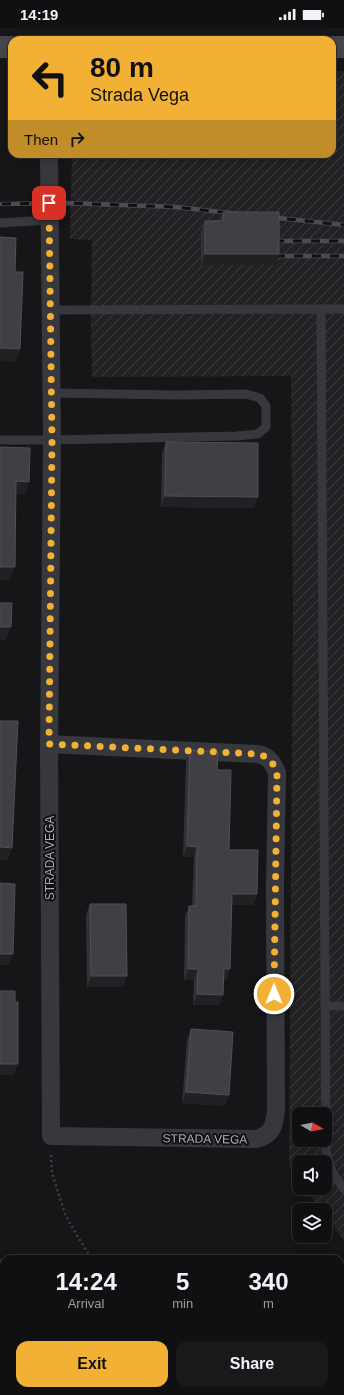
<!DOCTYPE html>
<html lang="en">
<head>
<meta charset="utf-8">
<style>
	body { margin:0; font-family:Arial,sans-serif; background:#19191b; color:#f1f3f6; height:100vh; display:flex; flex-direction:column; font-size:15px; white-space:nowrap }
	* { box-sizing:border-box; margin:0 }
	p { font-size:13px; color:#9c9d9f }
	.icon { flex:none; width:22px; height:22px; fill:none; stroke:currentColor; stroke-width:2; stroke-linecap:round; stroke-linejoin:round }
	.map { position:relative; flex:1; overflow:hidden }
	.sheet { position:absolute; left:0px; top:1227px; width:344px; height:140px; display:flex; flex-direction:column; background:#101012; border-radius:12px 12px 0 0; box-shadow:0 2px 10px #0003,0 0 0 1px #303032 }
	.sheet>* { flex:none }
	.hud { position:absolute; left:8px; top:8px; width:328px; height:122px; border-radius:12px; box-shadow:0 2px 10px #0003,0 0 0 1px #303032; background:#f2b134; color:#111; overflow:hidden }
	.needle { width:26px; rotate:99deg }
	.fabs { position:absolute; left:292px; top:1079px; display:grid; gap:8px }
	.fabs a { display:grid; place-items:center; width:40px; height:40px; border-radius:8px; background:#101012; box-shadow:0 2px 10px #0003,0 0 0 1px #303032; font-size:20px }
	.pin { position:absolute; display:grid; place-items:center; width:34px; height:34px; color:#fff; margin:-17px; border-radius:8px; box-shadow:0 2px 6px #0006 }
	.me { position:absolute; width:44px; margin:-22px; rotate:0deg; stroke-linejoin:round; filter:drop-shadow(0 0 3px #0008) }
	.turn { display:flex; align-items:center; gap:14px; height:84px; padding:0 16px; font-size:18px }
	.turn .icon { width:52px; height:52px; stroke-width:2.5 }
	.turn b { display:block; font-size:28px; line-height:34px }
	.then { display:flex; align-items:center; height:38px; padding:0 16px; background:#0003; gap:8px; font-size:15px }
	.eta { display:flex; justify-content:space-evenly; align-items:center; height:68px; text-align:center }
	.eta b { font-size:24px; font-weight:700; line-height:28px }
	.button { display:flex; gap:8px; margin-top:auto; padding:8px 16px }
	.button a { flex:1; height:46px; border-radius:12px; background:#f2b134; color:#111; font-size:16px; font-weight:700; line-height:46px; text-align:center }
	.button a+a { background:#19191b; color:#f1f3f6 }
	.status { display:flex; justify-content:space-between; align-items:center; height:28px; padding:0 20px; background:#101012; direction:ltr }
	.status svg { height:11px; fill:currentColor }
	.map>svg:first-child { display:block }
	.industrial { fill:url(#industrial-furrows); fill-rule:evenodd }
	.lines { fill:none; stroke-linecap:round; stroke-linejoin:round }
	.path { stroke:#3d3f44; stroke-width:2.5; stroke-dasharray:2 3; stroke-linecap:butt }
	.lane { stroke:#37383d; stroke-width:9 }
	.street { stroke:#37383d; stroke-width:18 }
	.secondary { stroke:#45474d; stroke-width:22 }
	.rail-casing { stroke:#4a4c52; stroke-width:4.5 }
	.rail { stroke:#111113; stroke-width:3; stroke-dasharray:9; stroke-linecap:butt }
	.wall { fill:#323236 }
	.shaded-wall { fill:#212124 }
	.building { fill:#3f3f44; stroke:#4f5156 }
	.route { stroke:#f2b134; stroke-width:7; stroke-dasharray:0 12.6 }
	.labels { text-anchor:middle; stroke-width:4; stroke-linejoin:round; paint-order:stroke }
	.street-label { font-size:12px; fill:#a8adb8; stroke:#111113 }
</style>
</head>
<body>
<div class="status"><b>14:19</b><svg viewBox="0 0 49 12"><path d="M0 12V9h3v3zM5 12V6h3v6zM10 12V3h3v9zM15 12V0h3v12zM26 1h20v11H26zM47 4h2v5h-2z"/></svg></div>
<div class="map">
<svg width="344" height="1367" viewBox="0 0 344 1367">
	<defs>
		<pattern id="industrial-furrows" width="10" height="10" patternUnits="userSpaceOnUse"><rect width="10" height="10" fill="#222225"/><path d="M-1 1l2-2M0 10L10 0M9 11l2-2" fill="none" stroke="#3f3f43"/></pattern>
	</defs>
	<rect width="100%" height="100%" fill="#161618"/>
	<path class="industrial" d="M332 43H344V1213L325 1187V1182H321L305 1160H325V1134H299V1152L289 1137V1129L293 591 291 348 92 349 91 298 92 212 70 211 72 126H332ZM299 1086H325V1112H299Z"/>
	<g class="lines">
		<g class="path">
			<polyline points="51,1127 52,1145 65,1186 76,1206 92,1231"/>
			<polyline points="0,1232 4,1233"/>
			<polyline points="277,1363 289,1367"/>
		</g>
		<g class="lane">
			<polyline points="0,195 49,192"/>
			<polyline points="321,281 326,1123 332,1144 344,1161"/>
			<polyline points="50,282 344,281"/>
			<polyline points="0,412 52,412 236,408 258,406 266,399 266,378 260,370 246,366 177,367 51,365"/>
			<polyline points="326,978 344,978"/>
		</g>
		<path class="street" d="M49 716 258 726C269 729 273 734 277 745L275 857 276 1083C274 1099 272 1107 256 1111L51 1108 49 716 52 412 49 126"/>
		<g class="secondary">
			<polyline points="0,19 12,19"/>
			<polyline points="332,19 344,19"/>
		</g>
		<g class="rail-casing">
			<g id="rail">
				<polyline points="2,176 67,175 176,179 239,186"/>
				<polyline points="269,189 344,197"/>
				<polyline points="275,213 344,213"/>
				<polyline points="276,228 344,228"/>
			</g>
		</g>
		<use href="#rail" class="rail"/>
	</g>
	<g class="wall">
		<polygon points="223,184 279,226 276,237 201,237 201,204 205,193 220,193"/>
		<polygon points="166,414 254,480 161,479 162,425"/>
		<polygon points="190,722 217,742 229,822 257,866 253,877 232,877 227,952 224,952 223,967 219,977 193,977 194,952 184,952 185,889 189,878 192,878 194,829 183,829 186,733"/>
		<polygon points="90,876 127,948 123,959 87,959 86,887"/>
		<polygon points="191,1001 225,1078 182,1075 187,1012"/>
	</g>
	<g class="shaded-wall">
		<polygon points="205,226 279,226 276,237 201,237"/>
		<polygon points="0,320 20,321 16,334 0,333"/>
		<polygon points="16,453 29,454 25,466 11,466"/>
		<polygon points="165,468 258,469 254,480 161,479"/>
		<polygon points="0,539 15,539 10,552 0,552"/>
		<polygon points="0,599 11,599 6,612 0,612"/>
		<polygon points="187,818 197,819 194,829 183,829"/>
		<polygon points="0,819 12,820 8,832 0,832"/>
		<polygon points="232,866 257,866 253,877 228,877"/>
		<polygon points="0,926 13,926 9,937 0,937"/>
		<polygon points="188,941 198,941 194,952 184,952"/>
		<polygon points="224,941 230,941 227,952 220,952"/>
		<polygon points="91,948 127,948 123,959 87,959"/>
		<polygon points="197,966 223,967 219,977 193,977"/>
		<polygon points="0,1036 18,1036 14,1047 0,1047"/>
		<polygon points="186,1064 229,1067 225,1078 182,1075"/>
	</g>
	<g class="building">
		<polygon points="223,184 279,184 279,226 205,226 205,193 223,193"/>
		<polygon points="0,209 16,210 15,244 23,244 20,321 0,320"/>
		<polygon points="166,414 258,415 258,469 165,468"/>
		<polygon points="0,419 30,420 29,454 16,453 15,539 0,539"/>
		<polygon points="0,575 12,575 11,599 0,599"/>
		<polygon points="0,693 18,693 12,820 0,819"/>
		<polygon points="190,722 218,724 217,742 231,742 229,822 258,822 257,866 232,866 230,941 224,941 223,967 197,966 198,941 188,941 189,878 196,878 197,819 187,818"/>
		<polygon points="0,855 15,856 13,926 0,926"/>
		<polygon points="90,876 126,876 127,948 91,948"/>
		<polygon points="0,963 15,963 15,974 18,974 18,1036 0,1036"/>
		<polygon points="191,1001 233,1004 229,1067 186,1064"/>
	</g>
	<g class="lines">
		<path class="route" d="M49 175 52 412 49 716 258 726C269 729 273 734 277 745L274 966"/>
	</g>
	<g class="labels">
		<g class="street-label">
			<text transform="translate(50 830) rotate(-90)" y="4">STRADA VEGA</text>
			<text transform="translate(205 1111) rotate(1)" y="4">STRADA VEGA</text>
		</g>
	</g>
</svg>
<div class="fabs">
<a><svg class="needle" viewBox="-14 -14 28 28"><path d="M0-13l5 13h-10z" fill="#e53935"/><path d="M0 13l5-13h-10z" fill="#9c9d9f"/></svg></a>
<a><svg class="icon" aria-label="sound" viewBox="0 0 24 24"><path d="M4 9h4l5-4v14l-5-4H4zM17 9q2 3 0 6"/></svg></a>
<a><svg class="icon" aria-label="layers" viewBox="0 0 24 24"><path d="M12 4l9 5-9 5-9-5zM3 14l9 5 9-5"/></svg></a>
</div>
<div class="pin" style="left:49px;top:175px;background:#d93025"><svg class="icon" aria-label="arrive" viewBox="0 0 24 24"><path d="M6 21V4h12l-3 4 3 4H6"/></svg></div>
<svg class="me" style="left:274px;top:966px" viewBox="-20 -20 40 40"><circle r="17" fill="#f2b134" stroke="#fff" stroke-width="3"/><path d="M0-11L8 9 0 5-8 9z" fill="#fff"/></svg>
<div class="hud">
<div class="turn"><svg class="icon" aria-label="left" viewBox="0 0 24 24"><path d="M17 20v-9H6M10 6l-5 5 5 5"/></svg><div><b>80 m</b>Strada Vega</div></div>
<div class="then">Then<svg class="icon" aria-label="right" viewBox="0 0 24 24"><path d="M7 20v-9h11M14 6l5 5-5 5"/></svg></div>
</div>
<section class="sheet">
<div class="eta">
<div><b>14:24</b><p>Arrival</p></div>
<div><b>5</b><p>min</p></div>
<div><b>340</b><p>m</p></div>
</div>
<div class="button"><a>Exit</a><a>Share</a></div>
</section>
</div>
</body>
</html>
